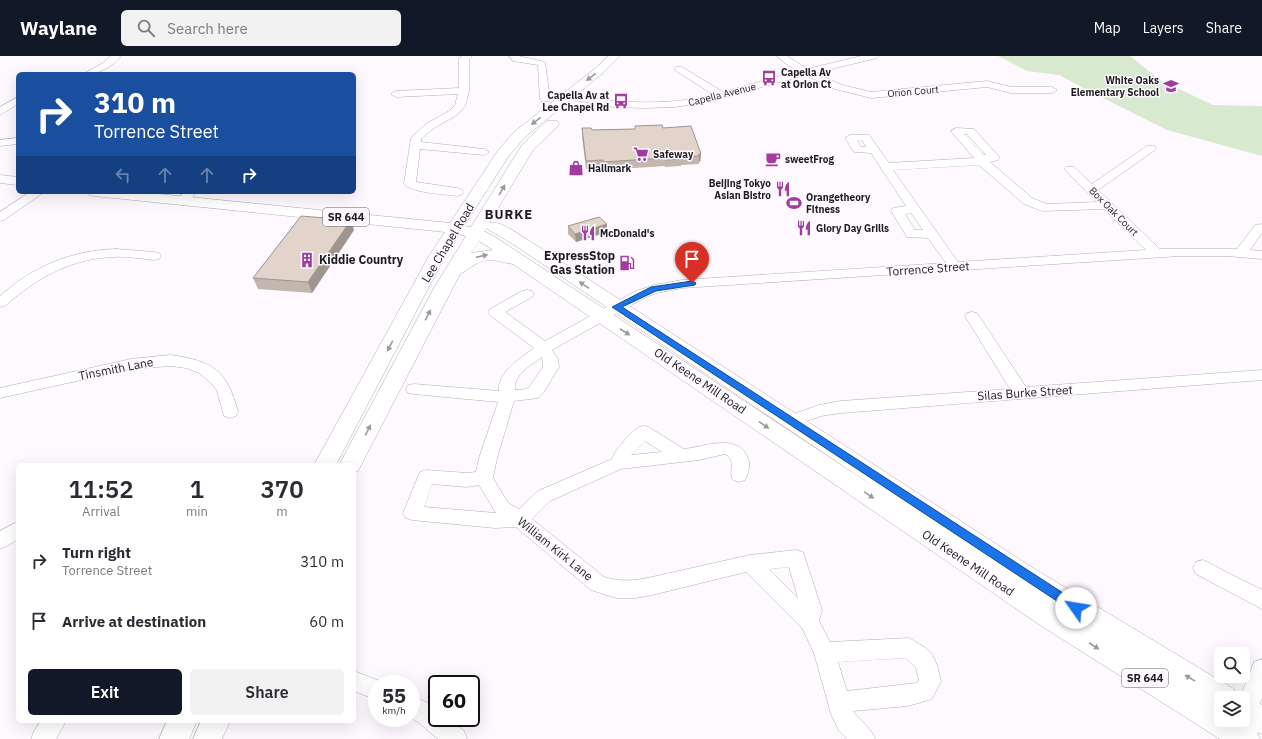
<!DOCTYPE html>
<html lang="en">
<head>
<meta charset="utf-8">
<style>
	body { margin:0; font-family:"IBM Plex Sans",sans-serif; background:#f2f2f3; color:#2b2b33; height:100vh; display:flex; flex-direction:column; font-size:15px; white-space:nowrap }
	* { box-sizing:border-box; margin:0 }
	p { font-size:13px; color:#7c7c81 }
	.icon { flex:none; width:22px; height:22px; fill:none; stroke:currentColor; stroke-width:2; stroke-linecap:round; stroke-linejoin:round }
	.map { position:relative; flex:1; overflow:hidden }
	.panel { position:absolute; left:16px; top:407px; width:340px; height:260px; display:flex; flex-direction:column; background:#fff; border-radius:6px; box-shadow:0 4px 16px #0002 }
	.panel>* { flex:none }
	.top-card { position:absolute; left:16px; top:16px; width:340px; height:122px; border-radius:6px; box-shadow:0 4px 16px #0002; background:#1a4fa0; color:#fff; overflow:hidden }
	.tools { position:absolute; left:1214px; top:591px; display:grid; gap:8px }
	.tools a { display:grid; place-items:center; width:36px; height:36px; border-radius:6px; background:#fff; box-shadow:0 4px 16px #0002; font-size:20px }
	.speed { position:absolute; left:368px; top:619px; display:flex; gap:8px; font-size:20px; font-weight:700; text-align:center }
	.speed>* { display:grid; place-content:center; width:52px; height:52px; border-radius:50%; background:#fff; box-shadow:0 4px 16px #0002; line-height:1 }
	.speed small { font-size:10px; font-weight:400 }
	.speed .limit { border:2px solid #111; border-radius:6px; background:#fff; color:#111 }
	.pin { position:absolute; display:grid; place-items:center; width:34px; height:34px; color:#fff; margin:-41px -17px; border-radius:50% 50% 50% 0; rotate:-45deg; box-shadow:0 0 4px #0007 }
	.pin .icon { rotate:45deg }
	.me { position:absolute; width:44px; margin:-22px; rotate:302deg; stroke-linejoin:round; filter:drop-shadow(0 0 3px #0008) }
	.turn { display:flex; align-items:center; gap:14px; height:84px; padding:0 12px; font-size:18px }
	.turn .icon { width:52px; height:52px; stroke-width:2.5 }
	.turn b { display:block; font-size:28px; line-height:34px }
	.lanes { display:flex; align-items:center; height:38px; padding:0 12px; background:#0003; justify-content:center; gap:20px; direction:ltr }
	.lanes .off { opacity:.35 }
	.eta { display:flex; justify-content:space-evenly; align-items:center; height:68px; text-align:center }
	.eta b { font-size:24px; font-weight:600; line-height:28px }
	.action { display:flex; gap:8px; margin-top:auto; padding:8px 12px }
	.action a { flex:1; height:46px; border-radius:6px; background:#111827; color:#fff; font-size:16px; font-weight:600; line-height:46px; text-align:center }
	.action a+a { background:#f2f2f3; color:#2b2b33 }
	ul { padding:0; list-style:none }
	li { display:flex; align-items:center; gap:12px; height:60px; padding:0 12px }
	li div { flex:1 }
	li b { display:block; font-size:15px }
	li em { font-style:normal }
	header { display:flex; align-items:center; gap:24px; box-sizing:border-box; height:56px; padding:0 20px; background:#111827; color:#fff }
	header strong { font-size:19px }
	nav { display:flex; gap:22px; margin-inline-start:auto; font-size:14px }
	.search { width:280px; height:36px; background:#f2f2f3; display:flex; align-items:center; gap:10px; box-sizing:border-box; padding:0 14px; border-radius:6px; color:#7c7c81; font-size:15px }
	.map>svg:first-child { display:block }
	.green { fill:#d7ead0 }
	.lines { fill:none; stroke-linecap:round; stroke-linejoin:round }
	.minor-casing { stroke:#b3acb9; stroke-width:1 }
	.major-casing { stroke:#b3acb9; stroke-width:1 }
	.minor { fill:#fff; fill-rule:evenodd }
	.major { fill:#fff; fill-rule:evenodd }
	.wall { fill:#c3b6af }
	.shaded-wall { fill:#9f948e }
	.building { fill:#e3d4cb; stroke:#9f948e }
	.oneway { fill:#9a999b }
	.route { fill:#1a73e8; stroke:#114b97 }
	.labels { text-anchor:middle; stroke-width:3; stroke-linejoin:round; paint-order:stroke }
	.far-poi-label { font-size:10px; font-weight:bold; fill:#1f1c21; stroke:#fdf9ff; text-anchor:start }
	.far-street-label { font-size:10px; fill:#1f1c21; stroke:#fdf9ff }
	.shield { fill:#fdf9ff; stroke:#625e64; stroke-width:1 }
	.shield-label { font-size:11px; font-weight:bold; fill:#1f1c21 }
	.street-label { font-size:12px; fill:#1f1c21; stroke:#fdf9ff }
	.poi-label { font-size:12px; font-weight:bold; fill:#1f1c21; stroke:#fdf9ff; text-anchor:end }
	.far-district-label { font-size:13px; font-weight:bold; letter-spacing:1px; fill:#1f1c21; stroke:#fdf9ff }
</style>
</head>
<body>
<header>
<strong>Waylane</strong>
<div class="search"><svg class="icon" aria-label="search" viewBox="0 0 24 24"><circle cx="10" cy="10" r="6"/><path d="M15 15l6 6"/></svg>Search here</div>
<nav><a>Map</a><a>Layers</a><a>Share</a></nav>
</header>
<div class="map">
<svg width="1262" height="683" viewBox="0 0 1262 683">
	<rect width="100%" height="100%" fill="#fdf9ff"/>
	<polygon class="green" points="998,0 1130,0 1160,24 1213,49 1262,50 1262,100 1167,74 1091,36 1059,19 1027,15"/>
	<g class="lines">
		<g class="minor-casing">
			<g id="minor">
				<path d="M111 0H121C111 12 99 18 83 18L103 7Z"/>
				<path d="M462 0H472L469 4V35L465 50 457 59 434 72 421 83V86L484 93 489 96 484 99 420 93 416 126 457 132 461 133 463 136 461 139 457 140C445 138 411 137 404 128L411 82 426 68 449 55 455 49 458 38 396 41 391 38 396 35 459 32V3Z"/>
				<polygon points="509,0 519,0 545,6 550,43 549,45 541,45 540,43 538,9 513,5"/>
				<path d="M777 0H787L807 13 861 0H879L877 2 815 17 842 29 871 36 987 25 1011 31H1052L1057 34 1052 37H1011L987 31 871 42 835 33 805 19 715 44 676 51 644 52 613 51 564 42 562 40 567 37C615 48 665 50 714 39L676 15 674 13 676 11H682L723 36 798 15 785 7Z"/>
				<polygon points="18,41 18,48 0,59 0,51"/>
				<path d="M956 72 974 73 1000 102 998 104 990 106 1032 142 1047 148 1097 146 1064 113 1066 111H1074L1092 128 1147 90H1155L1156 92 1155 94 1098 134 1160 193H1237L1255 169 1262 168V177L1250 194 1262 195V203L1227 200H1180L682 232 657 237 646 241 552 294 558 303 559 311 544 336 538 342 514 345 497 402 493 422 508 447 519 453 538 435 612 403C615 394 634 371 643 370 645 370 649 371 650 372L684 393C703 391 736 377 747 400 751 408 749 416 745 424L739 426 733 424C728 414 737 404 725 398L699 404 621 413 550 445 532 463 604 521C620 526 635 525 652 521L750 499 796 494 803 496 822 554 819 565 830 586 909 582 926 592 932 598 937 609 941 625 932 643 908 650 853 655C860 666 871 671 875 683H847L839 675 831 658 814 597 802 572 746 516 652 539 636 542H616L591 534 516 471 495 472 412 464 406 462 403 457 420 416 426 414 467 417 476 416 479 402 498 346 414 338 408 337 406 333 408 329 414 328 499 335C497 316 521 302 534 292L490 259 488 256 490 253 522 235 527 234 532 235 534 238 532 241 505 256 545 285 636 235 654 229 682 224 946 207 928 182 907 181 891 155 893 152 906 150 871 97 854 96 845 82 850 79H869L889 107 974 102 951 75ZM964 78H967L986 99H983ZM862 84 866 91H861L857 85ZM979 109 1024 148 1042 155 1104 153 1146 194 958 206 893 114ZM911 157 923 174H915L905 158ZM542 301 543 311 528 333 515 334C513 319 531 309 542 301ZM645 385 662 396 631 399ZM432 428 467 431 479 429 496 457 424 451ZM789 511 798 542 769 513ZM906 602 916 612 919 624 917 627 847 635 838 606Z"/>
				<polygon points="18,82 18,88 0,90 0,84"/>
				<polygon points="30,136 44,136 4,164 0,165 0,156"/>
				<path d="M184 136H196C191 143 188 150 179 148L177 145Z"/>
				<path d="M116 193 154 196 159 197 161 200 159 203 154 204C141 203 128 200 114 201 72 202 36 222 5 250L0 251V240C32 211 72 194 116 193Z"/>
				<polygon points="972,256 977,257 1026,331 1262,314 1262,324 841,357 821,360 791,371 785,369 783,365 785,361 819,349 841,345 1010,333 965,260 967,257"/>
				<path d="M171 299C213 305 227 314 238 356L236 360 230 362 224 360 217 335 212 328 199 317 186 312 171 310 131 313 0 342V332L131 303Z"/>
				<polygon points="15,467 18,468 18,483 7,490 0,493 0,475"/>
				<polygon points="1203,504 1262,534 1262,553 1196,518 1193,512 1196,506"/>
				<polygon points="1262,603 1262,642 1257,655 1252,683 1230,683 1233,664 1243,664 1243,642 1240,642 1254,606"/>
				<polygon points="354,615 385,627 385,628 377,628 377,644 354,635"/>
				<polygon points="411,639 434,650 437,653 437,662 448,662 464,675 467,683 438,683 418,666 411,662"/>
				<polygon points="41,665 66,665 56,683 31,683 34,675"/>
			</g>
		</g>
		<g class="major-casing">
			<g id="major">
				<path d="M608 0H620L604 16 524 82 508 101 464 170 471 171 522 89 547 65H557L559 68 557 71 533 94 489 167C501 164 517 178 528 184L1033 512 1234 633 1238 642 1243 639 1262 649V678L1257 676 1260 683H1220L1040 569 513 208C499 206 489 200 476 208 470 211 465 216 460 218L358 415 354 416V409H339L434 232 466 180 459 178 445 200 336 409H314L429 200 445 176 94 140 89 139 87 136H139L450 167 497 96 514 76 596 12ZM486 172 516 190 882 436 495 181 484 175ZM479 185 493 194 471 197ZM1221 642H1243V664H1221Z"/>
				<polygon points="0,119 18,121 18,129 0,127"/>
				<polygon points="167,665 197,665 189,683 159,683"/>
				<polygon points="201,665 230,665 222,683 193,683"/>
			</g>
		</g>
		<use href="#minor" class="minor"/>
		<use href="#major" class="major"/>
	</g>
	<g class="wall">
		<polygon points="635,70 663,72 701,98 700,106 699,106 699,108 681,109 681,110 665,111 665,110 603,114 603,112 586,113 582,80 582,72 592,74 635,73"/>
		<polygon points="568,170 607,176 576,186 568,178"/>
		<polygon points="354,174 312,237 258,233 253,222"/>
	</g>
	<g class="shaded-wall">
		<polygon points="699,98 701,98 700,106 699,106"/>
		<polygon points="351,164 354,174 312,237 308,226"/>
		<polygon points="607,168 607,176 576,186 575,178"/>
	</g>
	<g class="building">
		<polygon points="662,69 663,72 691,70 701,98 699,98 699,100 681,101 681,103 665,104 665,102 603,106 603,104 586,105 582,72 591,72 592,74 635,73 635,70"/>
		<polygon points="301,160 351,164 308,226 253,222"/>
		<polygon points="599,161 607,168 575,178 568,170"/>
	</g>
	<defs><path id="oneway-solid" d="M-6-.8H1V-3.2L6.5 0L1 3.2V.8H-6Z"/></defs>
	<g class="oneway">
		<use href="#oneway-solid" transform="translate(591 21) rotate(142)"/>
		<use href="#oneway-solid" transform="translate(536 65) rotate(142)"/>
		<use href="#oneway-solid" transform="translate(502 134) rotate(-60)"/>
		<use href="#oneway-solid" transform="translate(482 200) rotate(-13)"/>
		<use href="#oneway-solid" transform="translate(584 229) rotate(-146)"/>
		<use href="#oneway-solid" transform="translate(428 259) rotate(-62)"/>
		<use href="#oneway-solid" transform="translate(625 276) rotate(33)"/>
		<use href="#oneway-solid" transform="translate(390 290) rotate(118)"/>
		<use href="#oneway-solid" transform="translate(764 369) rotate(34)"/>
		<use href="#oneway-solid" transform="translate(368 374) rotate(-63)"/>
		<use href="#oneway-solid" transform="translate(869 439) rotate(34)"/>
		<use href="#oneway-solid" transform="translate(1094 590) rotate(33)"/>
		<use href="#oneway-solid" transform="translate(1190 622) rotate(-149)"/>
	</g>
	<polygon class="route" points="692,225 696,227 695,229 656,235 622,251 1080,548 1082,552 1080,555 1076,557 1072,555 612,251 651,231"/>
	<defs>
		<g id="bus-bare" transform="scale(1.2)"><path d="M-5-6H5V4H4V6H2V4H-2V6H-4V4H-5ZM-3.5-4V0h7V-4ZM-3.5 1.2v1.5H-2V1.2ZM2 1.2v1.5H3.5V1.2Z" fill="#a33c9f" stroke="#fdf9ff" stroke-width="2.5" paint-order="stroke"/></g>
		<g id="school-bare" transform="scale(1.2)"><path d="M0-5L7-2L0 1L-7-2ZM-4 1L0 2.5L4 1V4Q0 6-4 4Z" fill="#a33c9f" stroke="#fdf9ff" stroke-width="2.5" paint-order="stroke"/></g>
		<g id="supermarket-bare" transform="scale(1.2)"><path d="M-6-5.5h2.5l.6 2H6L4.5 2H-2.5L-4.4-4H-6ZM-1.5 3.2a1.3 1.3 0 1 0 .1 0ZM3 3.2a1.3 1.3 0 1 0 .1 0Z" fill="#a33c9f" stroke="#fdf9ff" stroke-width="2.5" paint-order="stroke"/></g>
		<g id="cafe-bare" transform="scale(1.2)"><path d="M-5.5-4.5H6V0H3Q3 3.5 0 3.5H-2.5Q-5.5 3.5-5.5 0ZM3-3.2v2h1.7v-2ZM-6 4.5H4V6H-6Z" fill="#a33c9f" stroke="#fdf9ff" stroke-width="2.5" paint-order="stroke"/></g>
		<g id="shop-bare" transform="scale(1.2)"><path d="M-5-2.5h2.3a2.7 3.5 0 0 1 5.4 0H5L5.5 6h-11ZM-1.5-2.5h3a1.5 2.3 0 0 0-3 0Z" fill="#a33c9f" stroke="#fdf9ff" stroke-width="2.5" paint-order="stroke"/></g>
		<g id="restaurant-bare" transform="scale(1.2)"><path d="M-5-6h1v4h1v-4h1v4h1v-4h1v5L-1.5 .5V6h-2V.5L-5-1ZM5-6V6H3V1.5H1.5Q1.5-4 5-6Z" fill="#a33c9f" stroke="#fdf9ff" stroke-width="2.5" paint-order="stroke"/></g>
		<g id="stadium-bare" transform="scale(1.2)"><path d="M0-5a6.5 5 0 1 0 0 10a6.5 5 0 1 0 0-10ZM-3.5-1.8h7v3.6h-7Z" fill="#a33c9f" stroke="#fdf9ff" stroke-width="2.5" paint-order="stroke"/></g>
		<g id="building-bare" transform="scale(1.2)"><path d="M-4-6H4V6H1V3H-1V6H-4ZM-2.5-4.3h1.7v1.8h-1.7ZM.8-4.3h1.7v1.8H.8ZM-2.5-1h1.7V.8h-1.7ZM.8-1h1.7V.8H.8Z" fill="#a33c9f" stroke="#fdf9ff" stroke-width="2.5" paint-order="stroke"/></g>
		<g id="fuel-bare" transform="scale(1.2)"><path d="M-5.5-6h7V0h2V4h1.3V-2.5L3-4.5l.8-.8L6-3V5H2.5V1h-1V6h-7ZM-4.2-4.7v3.2H.2V-4.7Z" fill="#a33c9f" stroke="#fdf9ff" stroke-width="2.5" paint-order="stroke"/></g>
	</defs>
	<g fill-rule="evenodd">
		<use href="#bus-bare" x="769" y="22"/>
		<use href="#school-bare" x="1171" y="30"/>
		<use href="#bus-bare" x="621" y="45"/>
		<use href="#supermarket-bare" x="641" y="98"/>
		<use href="#cafe-bare" x="773" y="103"/>
		<use href="#shop-bare" x="576" y="112"/>
		<use href="#restaurant-bare" x="783" y="133"/>
		<use href="#stadium-bare" x="794" y="147"/>
		<use href="#restaurant-bare" x="804" y="172"/>
		<use href="#restaurant-bare" x="588" y="177"/>
		<use href="#building-bare" x="307" y="204"/>
		<use href="#fuel-bare" x="627" y="207"/>
	</g>
	<g class="labels">
		<g class="far-poi-label">
			<text x="781" y="20">Capella Av<tspan x="781" dy="12">at Orion Ct</tspan></text>
			<text x="1159" y="28" text-anchor="end">White Oaks<tspan x="1159" dy="12">Elementary School</tspan></text>
			<text x="609" y="43" text-anchor="end">Capella Av at<tspan x="609" dy="12">Lee Chapel Rd</tspan></text>
			<text x="653" y="102">Safeway</text>
			<text x="785" y="107">sweetFrog</text>
			<text x="588" y="116">Hallmark</text>
			<text x="771" y="131" text-anchor="end">Beijing Tokyo<tspan x="771" dy="12">Asian Bistro</tspan></text>
			<text x="806" y="145">Orangetheory<tspan x="806" dy="12">Fitness</tspan></text>
			<text x="816" y="176">Glory Day Grills</text>
			<text x="600" y="181">McDonald's</text>
		</g>
		<g class="far-street-label">
			<text transform="translate(913 35) rotate(-5)" y="4">Orion Court</text>
			<text transform="translate(722 38) rotate(-14)" y="4">Capella Avenue</text>
			<text transform="translate(1114 155) rotate(45)" y="4">Box Oak Court</text>
		</g>
		<g class="shield">
			<rect x="323" y="152" width="46" height="18" rx="3"/>
			<rect x="1122" y="613" width="46" height="18" rx="3"/>
		</g>
		<g class="shield-label">
			<text x="346" y="165">SR 644</text>
			<text x="1145" y="626">SR 644</text>
		</g>
		<g class="street-label">
			<text transform="translate(448 187) rotate(-59)" y="4">Lee Chapel Road</text>
			<text transform="translate(928 213) rotate(-4)" y="4">Torrence Street</text>
			<text transform="translate(116 313) rotate(-11)" y="4">Tinsmith Lane</text>
			<text transform="translate(700 325) rotate(34)" y="4">Old Keene Mill Road</text>
			<text transform="translate(1025 337) rotate(-4)" y="4">Silas Burke Street</text>
			<text transform="translate(555 493) rotate(39)" y="4">William Kirk Lane</text>
			<text transform="translate(968 507) rotate(34)" y="4">Old Keene Mill Road</text>
		</g>
		<g class="poi-label">
			<text x="615" y="204">ExpressStop<tspan x="615" dy="14">Gas Station</tspan></text>
			<text x="319" y="208" text-anchor="start">Kiddie Country</text>
		</g>
		<g class="far-district-label">
			<text x="509" y="163">BURKE</text>
		</g>
	</g>
</svg>
<div class="tools">
<a><svg class="icon" aria-label="search" viewBox="0 0 24 24"><circle cx="10" cy="10" r="6"/><path d="M15 15l6 6"/></svg></a>
<a><svg class="icon" aria-label="layers" viewBox="0 0 24 24"><path d="M12 4l9 5-9 5-9-5zM3 14l9 5 9-5"/></svg></a>
</div>
<div class="speed"><div>55<small>km/h</small></div><div class="limit">60</div></div>
<div class="pin" style="left:692px;top:227px;background:#d93025"><svg class="icon" aria-label="arrive" viewBox="0 0 24 24"><path d="M6 21V4h12l-3 4 3 4H6"/></svg></div>
<svg class="me" style="left:1076px;top:552px" viewBox="-20 -20 40 40"><circle r="19" fill="#fff"/><path d="M0-13L10 11 0 6-10 11z" fill="#1a73e8"/></svg>
<div class="top-card">
<div class="turn"><svg class="icon" aria-label="right" viewBox="0 0 24 24"><path d="M7 20v-9h11M14 6l5 5-5 5"/></svg><div><b>310 m</b>Torrence Street</div></div>
<div class="lanes"><svg class="icon off" aria-label="left" viewBox="0 0 24 24"><path d="M17 20v-9H6M10 6l-5 5 5 5"/></svg><svg class="icon off" aria-label="ahead" viewBox="0 0 24 24"><path d="M12 20V5M6 11l6-6 6 6"/></svg><svg class="icon off" aria-label="ahead" viewBox="0 0 24 24"><path d="M12 20V5M6 11l6-6 6 6"/></svg><svg class="icon" aria-label="right" viewBox="0 0 24 24"><path d="M7 20v-9h11M14 6l5 5-5 5"/></svg></div>
</div>
<section class="panel">
<div class="eta">
<div><b>11:52</b><p>Arrival</p></div>
<div><b>1</b><p>min</p></div>
<div><b>370</b><p>m</p></div>
</div>
<ul>
<li><svg class="icon" aria-label="right" viewBox="0 0 24 24"><path d="M7 20v-9h11M14 6l5 5-5 5"/></svg><div><b>Turn right</b><p>Torrence Street</p></div><em>310 m</em></li>
<li><svg class="icon" aria-label="arrive" viewBox="0 0 24 24"><path d="M6 21V4h12l-3 4 3 4H6"/></svg><div><b>Arrive at destination</b></div><em>60 m</em></li>
</ul>
<div class="action"><a>Exit</a><a>Share</a></div>
</section>
</div>
</body>
</html>
